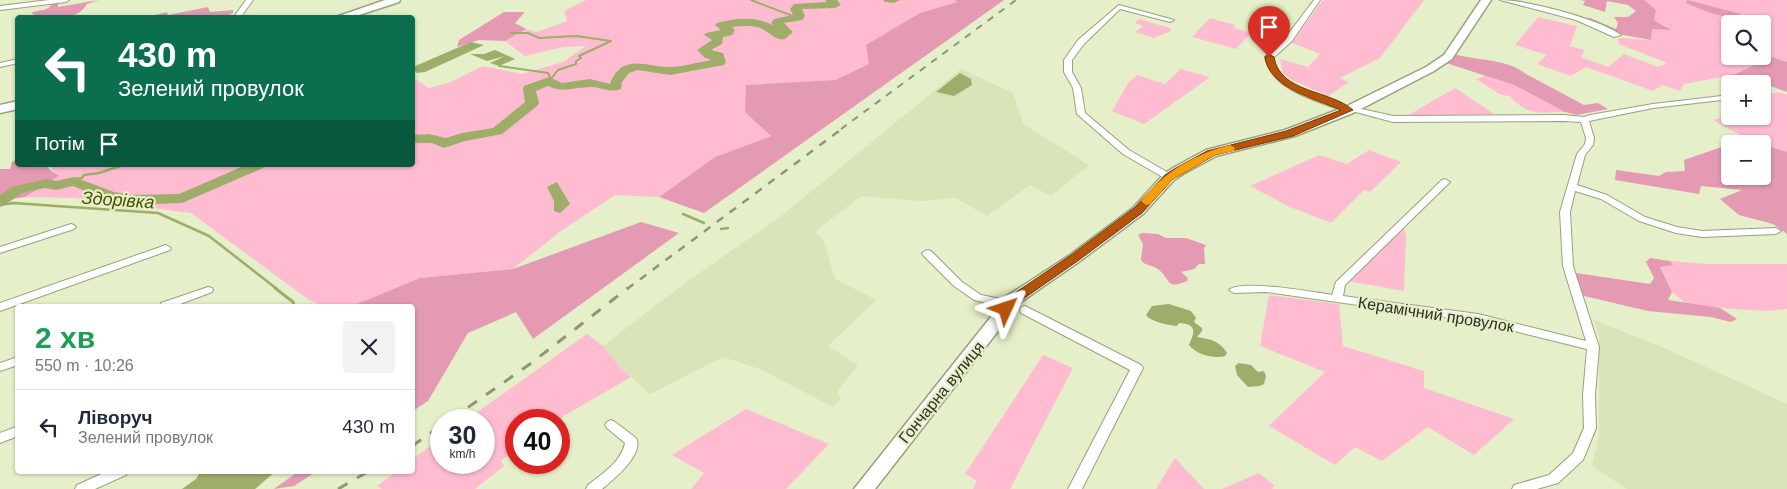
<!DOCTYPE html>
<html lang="uk">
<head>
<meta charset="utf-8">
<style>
	body { margin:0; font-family:Helvetica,sans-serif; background:#f2f2f3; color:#1f2937; height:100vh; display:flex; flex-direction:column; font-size:19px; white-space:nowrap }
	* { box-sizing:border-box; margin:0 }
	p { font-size:16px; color:#747a83 }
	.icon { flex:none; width:28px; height:28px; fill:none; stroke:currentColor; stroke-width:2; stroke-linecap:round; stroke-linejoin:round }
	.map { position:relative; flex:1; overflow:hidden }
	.sheet { position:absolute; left:15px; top:304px; width:400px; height:170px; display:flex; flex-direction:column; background:#fff; border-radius:5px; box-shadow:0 1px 4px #0004 }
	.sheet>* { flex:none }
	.guide { position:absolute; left:15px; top:15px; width:400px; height:152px; border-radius:5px; box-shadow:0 1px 4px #0004; background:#0b6e4f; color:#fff; overflow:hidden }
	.buttons { position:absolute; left:1721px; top:15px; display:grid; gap:10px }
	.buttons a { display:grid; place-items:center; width:50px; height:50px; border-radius:5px; background:#fff; box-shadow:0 1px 4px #0004; font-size:25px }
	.speed { position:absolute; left:430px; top:409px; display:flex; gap:10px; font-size:25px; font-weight:700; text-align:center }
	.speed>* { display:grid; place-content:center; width:65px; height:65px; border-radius:50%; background:#fff; box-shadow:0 1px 4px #0004; line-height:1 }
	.speed small { font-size:12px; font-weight:400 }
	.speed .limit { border:8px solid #d22; background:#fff; color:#111 }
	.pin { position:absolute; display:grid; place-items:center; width:42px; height:42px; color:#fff; margin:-51px -21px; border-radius:50% 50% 50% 0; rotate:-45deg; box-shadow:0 0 5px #0007 }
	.pin .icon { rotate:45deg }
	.me { position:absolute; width:55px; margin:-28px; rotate:48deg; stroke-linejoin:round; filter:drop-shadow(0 0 4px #0008) }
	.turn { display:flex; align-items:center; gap:18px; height:105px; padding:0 20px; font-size:22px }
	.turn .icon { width:65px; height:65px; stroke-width:2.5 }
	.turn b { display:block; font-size:35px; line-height:42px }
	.then { display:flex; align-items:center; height:48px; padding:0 20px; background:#0003; gap:10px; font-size:19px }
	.round { display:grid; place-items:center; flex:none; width:52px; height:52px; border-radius:5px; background:#f2f2f3 }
	.headline { display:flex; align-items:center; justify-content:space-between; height:85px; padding:0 20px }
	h1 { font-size:30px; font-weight:600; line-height:38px; color:#1e9e55 }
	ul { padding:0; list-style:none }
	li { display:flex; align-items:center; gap:15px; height:75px; padding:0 20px; border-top:1px solid #e0e1e3 }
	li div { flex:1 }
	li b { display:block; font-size:19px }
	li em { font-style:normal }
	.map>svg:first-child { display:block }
	.built { fill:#d9e4b8 }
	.green { fill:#ffbbd0; fill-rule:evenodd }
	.forest { fill:#e39ab2 }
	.water { fill:#9fad6a }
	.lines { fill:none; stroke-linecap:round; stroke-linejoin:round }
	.stream-far2 { stroke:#9fad6a; stroke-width:2 }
	.stream-far1 { stroke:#9fad6a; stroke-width:2.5 }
	.stream { stroke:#9fad6a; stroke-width:3 }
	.river { fill:#9fad6a; fill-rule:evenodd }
	.street-casing { stroke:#98a17d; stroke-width:2 }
	.secondary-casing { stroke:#98a17d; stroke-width:3 }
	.street { fill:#fff; fill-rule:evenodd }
	.secondary { fill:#fff; fill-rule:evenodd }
	.rail-far2 { stroke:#8f967b; stroke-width:2; stroke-dasharray:7 7; stroke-linecap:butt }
	.rail-far1 { stroke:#8f967b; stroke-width:2.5; stroke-dasharray:8 8; stroke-linecap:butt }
	.rail { stroke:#8f967b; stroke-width:3; stroke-dasharray:11 11; stroke-linecap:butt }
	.route { fill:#b45309; stroke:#753606 }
	.slow { fill:#f59e0b }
	.labels { text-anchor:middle; stroke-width:4.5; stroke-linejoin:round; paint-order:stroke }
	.street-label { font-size:16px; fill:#2d3022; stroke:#e5efc9 }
	.water-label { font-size:18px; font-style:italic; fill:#475300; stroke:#e5efc9 }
</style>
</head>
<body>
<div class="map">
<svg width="1787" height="489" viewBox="0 0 1787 489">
	<rect width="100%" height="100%" fill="#e5efc9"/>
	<g class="built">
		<polygon points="961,69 1013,93 1023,124 1089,165 1051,196 1030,185 987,216 956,198 921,201 861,196 814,232 823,239 835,279 876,300 828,346 858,365 837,392 841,399 833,407 760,369 723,357 650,394 619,366 603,346 688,281 780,217"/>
		<polygon points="1594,320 1662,347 1787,404 1787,489 1627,489 1592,466 1599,437 1599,337"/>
	</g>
	<g class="green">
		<polygon points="586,0 955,0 957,2 920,13 869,64 835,80 746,85 771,136 715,157 659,197 615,195 561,231 513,269 420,278 352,306 324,306 309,300 191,213 74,198 25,197 58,177 49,165 412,165 413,80 415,79 429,88 451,82 483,66 522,74 563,62 586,46 563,47 525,56 505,41 526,29 537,32 567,21 564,11"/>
		<polygon points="1323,0 1424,0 1380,58 1340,78 1349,82 1328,96 1294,81 1283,74 1280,59 1308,67 1320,54 1292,43"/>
		<path d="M1644 0H1787V62L1772 57 1733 75 1684 84 1680 91 1662 85 1653 91 1586 67 1571 76 1537 64 1547 55 1515 45 1538 17 1577 26 1570 46 1585 50 1581 57 1608 67 1624 54 1658 67 1667 63 1619 44 1618 38 1651 40 1652 29 1668 27 1653 20ZM1730 24H1762V56H1730Z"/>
		<polygon points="1210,18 1235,25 1234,28 1251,33 1236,49 1192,37"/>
		<polygon points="1139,19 1170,28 1171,31 1154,38 1135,32 1143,26 1135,23"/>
		<polygon points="1181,69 1210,77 1144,124 1112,111 1129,82 1137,75 1165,84"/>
		<path d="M1485 76 1514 85 1565 112C1539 112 1529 117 1510 96L1501 95 1476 79Z"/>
		<polygon points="1455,88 1494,114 1407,116"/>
		<polygon points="1778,92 1787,95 1787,152 1744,137 1713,120 1730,115 1762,116 1763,95"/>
		<polygon points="1369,150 1401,162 1370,192 1364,190 1331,223 1290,207 1250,186 1319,155 1347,164"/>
		<polygon points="1404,228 1406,235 1404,291 1347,281"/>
		<polygon points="1670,261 1707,264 1787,264 1787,309 1766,311 1720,308 1687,304 1672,292 1660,266 1672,265"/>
		<polygon points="1269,295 1339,304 1343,346 1424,371 1424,388 1514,419 1474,455 1428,427 1382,461 1355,447 1335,465 1269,426 1325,372 1260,346"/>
		<polygon points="587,334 603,346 619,366 631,377 557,420 516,420 516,449 501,461 504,466 475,489 382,489 377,486 397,471 412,471 413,459 441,438 441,462 484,462 484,420 466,420"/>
		<polygon points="1043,355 1073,368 1010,489 973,489 977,481 965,474"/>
		<polygon points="746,409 829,444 786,489 691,489 704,473 672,455"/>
		<polygon points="1175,458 1204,489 1156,489"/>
		<polygon points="1259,473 1274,485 1272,489 1222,489"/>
	</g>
	<g class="forest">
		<path d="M99 0 87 4C76 23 50 17 31 18L35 15 31 13C37 10 43 11 48 8 52 5 52 3 58 2V7Z"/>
		<polygon points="955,0 1004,0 704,213 659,197 715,157 771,136 745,112 746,85 835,80 869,64 866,45 920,13 957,2"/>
		<polygon points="1581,0 1644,0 1656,10 1654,20 1671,30 1652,29 1651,40 1618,34 1585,20 1590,18 1616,29 1618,23 1614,17 1628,17 1636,11 1628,5 1607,1 1605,12 1583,5 1585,1"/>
		<path d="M1687 0 1741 14C1724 21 1703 10 1686 3Z"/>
		<polygon points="208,7 210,12 233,10 233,13 224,17 147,17 167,12 168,15"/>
		<polygon points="504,12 525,12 515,23 526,29 505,41 479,40 457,47 459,40"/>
		<path d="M1454 54C1477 61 1506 58 1526 74L1584 105 1598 103 1608 109 1577 115 1565 112 1514 85 1446 63Z"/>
		<polygon points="1772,57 1787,62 1787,92 1757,81 1733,75"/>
		<polygon points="1730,144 1730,176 1762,176 1762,144 1787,152 1787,234 1773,224 1739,215 1720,199 1742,190 1701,186 1699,194 1615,180 1616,170 1659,176 1666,172 1685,171 1684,160"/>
		<polygon points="17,159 18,165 46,165 50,170 59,176 25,197 0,201 0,169 10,169 12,162"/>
		<polygon points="641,222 679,233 533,339 516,312 468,333 428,401 413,411 412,306 352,306 420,278 513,269"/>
		<path d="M1142 233 1158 234 1166 238H1186L1206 245 1204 248 1205 264H1199L1194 269 1181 272 1188 278 1187 281C1165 290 1172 280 1158 269 1153 265 1145 266 1141 260L1143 244 1138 235Z"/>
		<polygon points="1650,258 1670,261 1673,265 1660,267 1672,292 1668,300 1720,308 1737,319 1731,322 1711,317 1648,311 1580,295 1576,273 1650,284 1654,278 1646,262"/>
		<polygon points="299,471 317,471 294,486 274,489"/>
	</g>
	<g class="water">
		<polygon points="471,42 484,45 425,72 417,73 413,69 413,67"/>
		<polygon points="495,50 515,59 499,66 490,63 505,56 487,61 470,54 484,54"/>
		<polygon points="960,73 971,79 972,85 954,96 936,92"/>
		<polygon points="557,182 570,204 560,213 554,211 554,201 547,187"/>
		<path d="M1169 304 1191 311 1196 318 1194 322 1202 328V331L1197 337C1210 339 1220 341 1227 353L1225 356C1214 359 1197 355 1189 345 1195 332 1197 324 1179 323L1177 326C1168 325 1151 322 1146 315L1152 306Z"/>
		<polygon points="1239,363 1251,365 1258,372 1264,371 1266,376 1264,384 1260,386 1248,387 1237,375 1235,366"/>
		<polygon points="201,471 276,471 255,489 182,489 196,479"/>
	</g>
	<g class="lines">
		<g class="stream-far2">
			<polyline points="751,0 798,18"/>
			<polyline points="511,33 528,33 539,38 576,36 611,41 579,56 581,58 576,61 576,64 558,70 551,79"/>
			<polyline points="499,66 548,73 551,79 549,81"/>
		</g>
		<g class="stream-far1">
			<polyline points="74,181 75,179 82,178 84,175 99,173 123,165"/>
			<polyline points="0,205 13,203 158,213 209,236 277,289"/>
			<polyline points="683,214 704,223"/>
			<polyline points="721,229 728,228"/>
		</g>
		<g class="stream">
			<polyline points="275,288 293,302 294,306"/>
			<polyline points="985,304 991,305"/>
		</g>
		<g class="river">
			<path d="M825 0H837L841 5 835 8 802 9 805 16 802 20 784 23 793 32 785 39C774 41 769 31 760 28 751 25 741 26 732 27L735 30 732 35 723 37 722 44 711 50 723 53 726 62 724 65 670 75 638 70 629 73 622 82 621 89C610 93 603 88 593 87 577 86 564 94 548 86L536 91 539 103 537 106 502 134 465 141 444 148 432 143H412V135L429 134 446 138 462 133 493 128 525 102 523 89 524 86 549 77 562 83 590 79 610 84C622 52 646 67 669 67 683 67 698 62 712 60L705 58 697 50 712 40 704 35 706 33 721 30 715 25 717 23C735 18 758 16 774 26L771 23 774 19 793 15 790 9 794 4 827 2Z"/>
			<polygon points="883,0 900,0 894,3 885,2"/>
			<polygon points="246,165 265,165 263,168 182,203 131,205 105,199 73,186 56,190 45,188 22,193 5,205 0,207 0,195 12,187 46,179 56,181 74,177 114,192 131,195 179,194"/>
		</g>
		<g class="street-casing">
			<g id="street">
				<polygon points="49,0 69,0 66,2 0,10 0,6"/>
				<polygon points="246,0 253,0 240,18 233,18"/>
				<path d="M1314 0H1320L1292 41 1273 58C1280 89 1324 98 1350 108L1353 107 1393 116 1564 115 1584 117 1590 115 1653 104 1730 95V99L1653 108 1589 121 1594 138 1593 145 1585 155 1577 185 1607 195 1645 217 1677 227 1702 231 1776 228 1781 231 1776 234 1702 237 1676 233 1639 221 1601 199 1575 191 1570 212 1573 266 1599 347 1595 395 1596 428 1583 460 1558 483 1537 489H1512L1514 485 1549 475 1573 453 1584 428 1583 395 1587 349 1478 322 1266 292 1234 293 1229 290C1239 279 1315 292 1332 295L1336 282 1442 180 1445 179 1450 182 1448 184 1345 285 1343 296 1478 314 1586 341 1563 266 1560 212 1577 154 1585 144 1586 138 1581 122 1564 121 1393 122 1352 111 1346 112C1318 101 1272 91 1265 57L1286 37Z"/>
				<path d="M1500 0C1526 0 1600 19 1621 35L1614 37 1576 20Z"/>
				<polygon points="1119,5 1174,20 1170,22 1120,9 1084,44 1072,60 1072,72 1081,88 1085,113 1129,150 1172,175 1174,177 1172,179 1166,179 1123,154 1077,114 1073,88 1064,72 1064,60 1078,40"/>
				<polygon points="18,59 18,63 0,67 0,63"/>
				<polygon points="71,224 74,225 76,227 74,229 0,253 0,247"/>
				<polygon points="166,245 171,248 170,250 0,311 0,303"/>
				<polygon points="927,250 931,251 962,282 981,295 1011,301 1012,304 1011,307 1007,308 974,300 954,286 923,255 922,253"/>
				<polygon points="208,287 212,288 213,290 212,292 175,306 160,306 161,303"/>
				<polygon points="1025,306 1141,365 1143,368 1082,489 1068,489 1130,370 1021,313 1020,310 1021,307"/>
				<polygon points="18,357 18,365 0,371 0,363"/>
				<path d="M611 420 615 422 636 438C645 454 613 480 602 489H586L588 485C603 473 621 462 625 443L607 428 605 425 607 422Z"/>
				<polygon points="18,426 18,436 0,443 0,433"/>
				<polygon points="108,471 127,471 126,475 95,489 75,489 77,485"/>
			</g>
		</g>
		<g class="secondary-casing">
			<g id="secondary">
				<polygon points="385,0 400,0 399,2 350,18 333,18"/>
				<polygon points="1481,0 1491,0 1452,59 1434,71 1353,113 1295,136 1216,156 1183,174 1174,180 1143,214 1080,261 1015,306 1012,313 875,489 854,489 998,308 1001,300 1070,255 1133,208 1164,174 1173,168 1206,150 1285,130 1345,107 1426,67 1444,55"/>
				<polygon points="18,101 18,109 0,113 0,105"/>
			</g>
		</g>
		<use href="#street" class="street"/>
		<use href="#secondary" class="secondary"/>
		<polyline class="rail-far2" points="841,129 1016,0"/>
		<polyline class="rail-far1" points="627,289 843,128"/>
		<g class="rail">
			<polyline points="450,420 530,364 628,288"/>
			<polyline points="412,446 441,426"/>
			<polyline points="338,489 369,471"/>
		</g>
	</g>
	<path class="route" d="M1269 54 1274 57C1279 93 1331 90 1353 110L1293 136 1215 155 1182 174 1173 179 1142 213 1079 260 1013 306 1010 312H1001L1000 309 1003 301 1071 255 1134 208 1165 175 1174 169 1207 151 1286 131 1341 110C1315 99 1269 88 1265 57Z"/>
	<path class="slow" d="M1230 145 1235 148 1234 151 1215 155 1182 174 1173 179 1150 204 1146 205 1141 201C1164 172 1195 154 1230 145Z"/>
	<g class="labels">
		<g class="street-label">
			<text transform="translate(1436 314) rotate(9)" y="6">Керамічний провулок</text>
			<text transform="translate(941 392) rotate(-51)" y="6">Гончарна вулиця</text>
		</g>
		<g class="water-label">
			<text transform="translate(118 200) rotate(4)" y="6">Здорівка</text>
		</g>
	</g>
</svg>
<div class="buttons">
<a><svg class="icon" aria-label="search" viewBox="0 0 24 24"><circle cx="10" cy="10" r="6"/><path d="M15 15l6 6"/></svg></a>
<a>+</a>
<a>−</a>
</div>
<div class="speed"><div>30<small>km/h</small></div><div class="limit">40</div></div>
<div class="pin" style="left:1269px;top:57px;background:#d93025"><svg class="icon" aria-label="arrive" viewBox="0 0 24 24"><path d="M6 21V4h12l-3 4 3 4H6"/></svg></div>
<svg class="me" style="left:1006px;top:309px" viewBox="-20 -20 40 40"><path d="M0-17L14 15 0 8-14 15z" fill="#b45309" stroke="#fff" stroke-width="4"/></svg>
<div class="guide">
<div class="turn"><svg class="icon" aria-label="left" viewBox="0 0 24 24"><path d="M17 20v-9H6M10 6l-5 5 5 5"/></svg><div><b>430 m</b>Зелений провулок</div></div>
<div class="then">Потім<svg class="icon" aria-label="arrive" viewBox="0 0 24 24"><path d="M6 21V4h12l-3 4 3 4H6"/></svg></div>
</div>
<section class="sheet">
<div class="headline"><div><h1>2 хв</h1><p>550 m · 10:26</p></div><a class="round"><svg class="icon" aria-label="close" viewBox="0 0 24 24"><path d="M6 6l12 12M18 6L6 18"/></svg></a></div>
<ul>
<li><svg class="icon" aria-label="left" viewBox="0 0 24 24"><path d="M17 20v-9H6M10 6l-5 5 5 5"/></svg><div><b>Ліворуч</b><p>Зелений провулок</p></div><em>430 m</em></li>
</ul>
</section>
</div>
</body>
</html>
